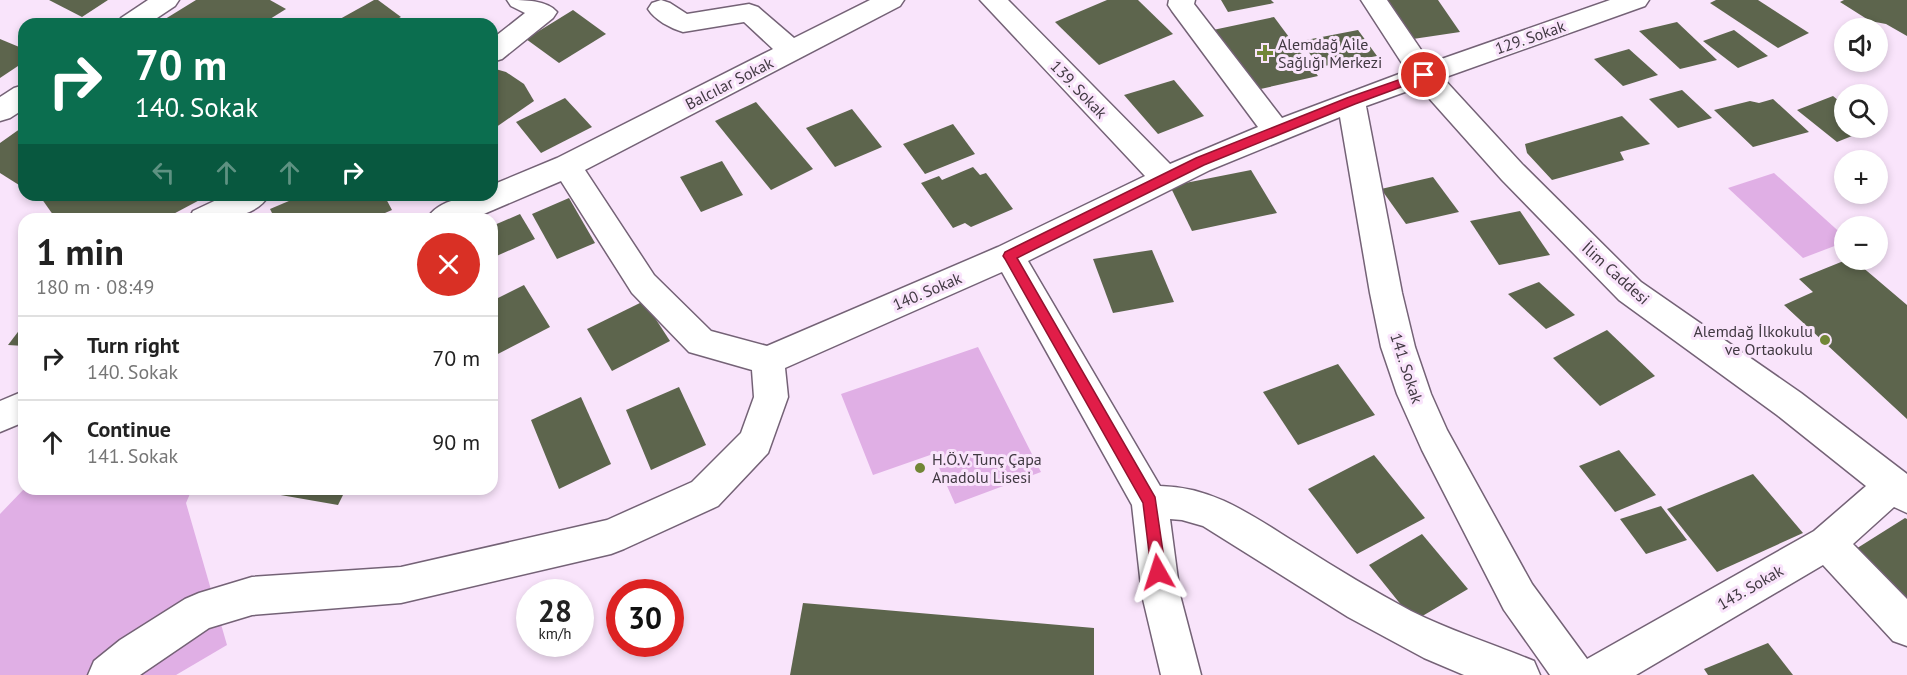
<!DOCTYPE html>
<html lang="en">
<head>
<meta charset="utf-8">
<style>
	body { margin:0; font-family:"PT Sans",sans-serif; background:#f6f6f6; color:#222; height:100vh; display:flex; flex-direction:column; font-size:22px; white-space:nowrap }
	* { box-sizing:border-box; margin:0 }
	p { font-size:20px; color:#767676 }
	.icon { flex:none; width:33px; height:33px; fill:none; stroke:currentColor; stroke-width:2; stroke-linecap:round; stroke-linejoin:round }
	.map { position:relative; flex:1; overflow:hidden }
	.side { position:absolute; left:18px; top:213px; width:480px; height:282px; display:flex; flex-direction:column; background:#fff; border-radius:18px; box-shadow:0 3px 9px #0003 }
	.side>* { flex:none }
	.hud { position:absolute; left:18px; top:18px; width:480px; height:183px; border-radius:18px; box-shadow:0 3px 9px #0003; background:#0b6e4f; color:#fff; overflow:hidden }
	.buttons { position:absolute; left:1834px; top:18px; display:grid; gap:12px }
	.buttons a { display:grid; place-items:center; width:54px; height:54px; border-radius:50%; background:#fff; box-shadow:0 3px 9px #0003; font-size:30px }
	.speed { position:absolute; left:516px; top:579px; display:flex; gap:12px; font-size:30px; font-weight:700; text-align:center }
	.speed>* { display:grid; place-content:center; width:78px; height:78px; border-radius:50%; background:#fff; box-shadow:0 3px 9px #0003; line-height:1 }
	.speed small { font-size:15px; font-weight:400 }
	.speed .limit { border:9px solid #d22; background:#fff; color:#111 }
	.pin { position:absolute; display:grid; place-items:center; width:51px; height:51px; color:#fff; margin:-26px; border:3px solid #fff; border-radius:50%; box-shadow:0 2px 6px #0007 }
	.me { position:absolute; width:66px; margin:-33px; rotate:354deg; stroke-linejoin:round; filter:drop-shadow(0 0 4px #0008) }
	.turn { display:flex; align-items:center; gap:21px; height:126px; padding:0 18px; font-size:27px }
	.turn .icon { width:78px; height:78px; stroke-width:2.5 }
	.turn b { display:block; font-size:42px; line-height:51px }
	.lanes { display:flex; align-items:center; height:57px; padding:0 18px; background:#0003; justify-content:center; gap:30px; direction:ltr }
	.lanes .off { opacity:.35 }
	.round { display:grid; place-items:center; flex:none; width:63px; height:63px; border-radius:32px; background:#f6f6f6 }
	.summary { display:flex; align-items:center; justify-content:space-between; height:102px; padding:0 18px }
	h1 { font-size:36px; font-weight:700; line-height:45px }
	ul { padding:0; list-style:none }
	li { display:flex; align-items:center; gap:18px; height:84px; padding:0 18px; border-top:2px solid #e0e0e0 }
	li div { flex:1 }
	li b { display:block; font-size:22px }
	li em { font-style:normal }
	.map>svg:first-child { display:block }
	.green { fill:#e0afe5 }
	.building { fill:#5d654d }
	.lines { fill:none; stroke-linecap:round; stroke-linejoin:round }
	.street-casing { stroke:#746276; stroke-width:3 }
	.secondary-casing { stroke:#746276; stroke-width:3 }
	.street { fill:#fff; fill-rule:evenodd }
	.secondary { fill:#fff; fill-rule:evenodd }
	.route { fill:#e11d48; stroke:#92132f; stroke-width:1.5 }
	.poi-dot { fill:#728637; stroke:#f9e4fb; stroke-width:2 }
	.labels { text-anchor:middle; stroke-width:6; stroke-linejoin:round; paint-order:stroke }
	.street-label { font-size:16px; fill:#413942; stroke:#f9e4fb }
	.poi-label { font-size:16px; fill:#413942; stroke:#f9e4fb; text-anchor:start }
</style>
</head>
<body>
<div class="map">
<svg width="1907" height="675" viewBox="0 0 1907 675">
	<rect width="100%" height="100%" fill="#f9e4fb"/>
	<g class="green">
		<polygon points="1774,173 1845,237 1845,242 1803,258 1728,188"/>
		<polygon points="978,347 1041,472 955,504 933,454 873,475 841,394"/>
		<polygon points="24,489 192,489 186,503 227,645 176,675 0,675 0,514"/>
	</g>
	<g class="building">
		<polygon points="49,0 108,0 82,17"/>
		<polygon points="196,0 270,0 286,9 262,24 157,24"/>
		<polygon points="374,0 378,0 401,17 388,24 331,24"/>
		<polygon points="1107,0 1138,0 1173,34 1099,65 1055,22"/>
		<polygon points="1221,0 1271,0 1274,3 1228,12"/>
		<polygon points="1387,0 1438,0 1460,32 1413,39"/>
		<polygon points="1716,0 1758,0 1809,33 1778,48 1710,3"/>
		<polygon points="1844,0 1907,0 1907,36 1886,24 1870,21 1840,2"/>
		<polygon points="573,10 606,34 559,63 526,39"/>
		<polygon points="1274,17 1318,76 1256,90 1213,30"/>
		<polygon points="1677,22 1717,60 1680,69 1639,31"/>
		<polygon points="1358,30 1377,56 1319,67 1301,41"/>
		<polygon points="1734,30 1768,56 1738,68 1703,41"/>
		<polygon points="0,39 24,49 24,62 0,78"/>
		<polygon points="1629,49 1658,75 1623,86 1594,59"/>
		<polygon points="492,68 506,72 524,84 534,101 492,130"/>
		<polygon points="1174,80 1204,116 1158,134 1124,95"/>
		<polygon points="1682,90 1712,118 1678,128 1649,99"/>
		<polygon points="1833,96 1845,106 1845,128 1872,128 1837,142 1797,110"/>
		<polygon points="565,98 592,127 541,153 516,122"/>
		<polygon points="1773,99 1809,132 1753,147 1714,110 1750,101 1759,103"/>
		<polygon points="756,102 813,169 771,190 715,121"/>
		<polygon points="852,109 882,147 835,167 806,128"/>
		<polygon points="1622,116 1650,144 1620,152 1624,160 1552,180 1527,153 1525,144"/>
		<polygon points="953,124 975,154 925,174 903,144"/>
		<polygon points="24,126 24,182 19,185 0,173 0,143"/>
		<polygon points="722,161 743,195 701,212 680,177"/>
		<polygon points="973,167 980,175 986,173 1013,209 971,227 965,223 953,228 921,183 939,176 942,180"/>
		<polygon points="1251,170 1277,213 1192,231 1170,186"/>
		<polygon points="1433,177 1459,212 1406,224 1381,189"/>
		<polygon points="39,195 209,195 164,219 56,219"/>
		<polygon points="303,195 384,195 392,210 371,219 275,219 270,209"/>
		<polygon points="569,198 595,243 557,259 532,214"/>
		<polygon points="1520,211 1550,255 1499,265 1470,221"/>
		<polygon points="520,214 535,239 492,258 492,226"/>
		<polygon points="1152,250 1174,302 1113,313 1093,259"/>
		<polygon points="1846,260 1854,260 1907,305 1907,419 1784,305 1813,292 1799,279"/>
		<polygon points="1539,282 1575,315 1546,329 1508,294"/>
		<polygon points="524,285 550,327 492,357 492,301"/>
		<polygon points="644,301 670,341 612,371 587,329"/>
		<polygon points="24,324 24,346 8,345"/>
		<polygon points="1607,330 1655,376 1600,406 1553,358"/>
		<polygon points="1338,364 1375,415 1298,445 1263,392"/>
		<polygon points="679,387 706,445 651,470 626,410"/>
		<polygon points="581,397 611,464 559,489 531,420"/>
		<polygon points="1619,450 1656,495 1615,512 1579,466"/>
		<polygon points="1374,455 1425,518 1357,554 1308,489"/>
		<polygon points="1753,474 1803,533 1717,572 1667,509"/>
		<polygon points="272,489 346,489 338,505 269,493"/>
		<polygon points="1661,506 1687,540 1646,554 1620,519"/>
		<polygon points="1905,518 1907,519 1907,604 1851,552"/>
		<polygon points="1422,534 1468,589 1414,621 1369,565"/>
		<polygon points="803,603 1094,628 1094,675 790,675"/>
		<polygon points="1768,643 1793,675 1708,675 1704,669"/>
	</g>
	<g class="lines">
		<g class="street-casing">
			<g id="street">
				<path d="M507 0C524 0 547 0 557 12L553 18 502 59 492 62V39L525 13 511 6Z"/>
				<path d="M661 0 670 3 687 14 749 4 758 7 794 38 870 0H904L900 6 585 170 654 275 711 331 767 346 998 247 1145 176 980 0H1008L1170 164 1258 127 1172 11 1168 5 1169 0H1195L1194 4 1282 118 1407 71 1361 0H1387L1430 63 1610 0H1649L1645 6 1443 78 1522 164 1641 282 1801 393 1907 474V513L1894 507 1853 544 1907 599V646L1893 641 1823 565 1636 675H1550L1504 610 1422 450 1397 394 1381 347 1370 293 1340 117 1210 170 1028 261 1160 486C1216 487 1255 518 1301 546 1337 569 1374 591 1411 611 1451 631 1493 644 1534 661L1540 675H1464L1424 658 1348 617 1203 526 1182 520 1170 519 1180 595 1201 675H1161L1142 595 1132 505 1002 272 785 368 788 397 768 453 718 506 624 549 611 554 401 603 252 615 209 628 140 675H88L94 661 120 640 185 599 199 593 252 577 401 567 607 520 692 482 741 433 754 397 752 370 689 352 632 293 561 181 472 219H427C438 199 471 195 492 195V185L557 158 773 49 744 22 683 32C670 28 655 20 648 9L652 3ZM1419 87 1502 180 1619 300 1777 415 1866 486 1814 531 1587 659 1532 584 1447 430 1431 394 1415 347 1402 293 1366 106Z"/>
				<path d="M227 195H269C254 221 215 219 189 219L193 211Z"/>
				<polygon points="24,391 24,422 0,432 0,401"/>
			</g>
		</g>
		<g class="secondary-casing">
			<g id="secondary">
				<polygon points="148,0 179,0 175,6 148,24 117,24 121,18"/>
				<polygon points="24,85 24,109 10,118 0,121 0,97 14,88"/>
			</g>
		</g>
		<use href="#street" class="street"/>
		<use href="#secondary" class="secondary"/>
	</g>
	<polygon class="route" points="1424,71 1430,75 1428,77 1355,104 1204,165 1017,258 1155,497 1166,572 1163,577 1158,579 1152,577 1143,503 1005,259 1003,256 1005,252 1196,158 1347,98"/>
	<g class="poi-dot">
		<path d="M1262 44h6v6h6v6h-6v6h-6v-6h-6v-6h6z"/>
		<circle cx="1825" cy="340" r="6"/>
		<circle cx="920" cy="468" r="6"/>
	</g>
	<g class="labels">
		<g class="street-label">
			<text transform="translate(1530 37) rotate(-19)" y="6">129. Sokak</text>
			<text transform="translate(729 83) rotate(-27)" y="6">Balcılar Sokak</text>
			<text transform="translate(1079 89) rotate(46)" y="6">139. Sokak</text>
			<text transform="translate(1616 273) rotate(42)" y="6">İlim Caddesi</text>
			<text transform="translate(927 291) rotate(-23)" y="6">140. Sokak</text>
			<text transform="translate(1407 368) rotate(72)" y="6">141. Sokak</text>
			<text transform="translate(1750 587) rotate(-30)" y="6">143. Sokak</text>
		</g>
		<g class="poi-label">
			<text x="1278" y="50">Alemdağ Aile<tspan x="1278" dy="18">Sağlığı Merkezi</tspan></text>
			<text x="1813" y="337" text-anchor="end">Alemdağ İlkokulu<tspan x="1813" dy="18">ve Ortaokulu</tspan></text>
			<text x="932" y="465">H.Ö.V. Tunç Çapa<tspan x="932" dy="18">Anadolu Lisesi</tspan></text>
		</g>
	</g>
</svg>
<div class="buttons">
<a><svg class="icon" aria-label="sound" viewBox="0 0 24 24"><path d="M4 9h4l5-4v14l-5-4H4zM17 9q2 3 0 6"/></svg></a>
<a><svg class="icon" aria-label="search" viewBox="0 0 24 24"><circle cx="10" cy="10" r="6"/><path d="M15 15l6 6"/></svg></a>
<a>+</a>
<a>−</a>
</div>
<div class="speed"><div>28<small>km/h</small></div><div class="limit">30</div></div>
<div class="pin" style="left:1424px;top:75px;background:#d93025"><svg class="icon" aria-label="arrive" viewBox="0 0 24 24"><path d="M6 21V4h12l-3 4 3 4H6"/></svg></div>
<svg class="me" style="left:1158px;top:572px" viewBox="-20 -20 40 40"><path d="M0-17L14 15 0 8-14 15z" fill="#e11d48" stroke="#fff" stroke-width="4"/></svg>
<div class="hud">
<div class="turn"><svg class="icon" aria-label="right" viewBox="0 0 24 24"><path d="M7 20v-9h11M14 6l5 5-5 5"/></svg><div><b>70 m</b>140. Sokak</div></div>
<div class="lanes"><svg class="icon off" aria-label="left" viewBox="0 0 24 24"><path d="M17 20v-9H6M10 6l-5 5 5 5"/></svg><svg class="icon off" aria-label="ahead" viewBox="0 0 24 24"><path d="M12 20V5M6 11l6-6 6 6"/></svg><svg class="icon off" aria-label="ahead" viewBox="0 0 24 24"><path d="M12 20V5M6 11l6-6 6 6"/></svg><svg class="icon" aria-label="right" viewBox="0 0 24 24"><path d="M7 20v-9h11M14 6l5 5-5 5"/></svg></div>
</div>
<section class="side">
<div class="summary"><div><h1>1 min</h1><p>180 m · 08:49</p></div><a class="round" style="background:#d93025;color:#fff"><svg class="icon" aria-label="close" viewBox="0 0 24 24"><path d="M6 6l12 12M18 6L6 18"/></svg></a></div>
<ul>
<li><svg class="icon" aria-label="right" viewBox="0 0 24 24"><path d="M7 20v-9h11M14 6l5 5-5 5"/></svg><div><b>Turn right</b><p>140. Sokak</p></div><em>70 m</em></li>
<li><svg class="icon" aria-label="ahead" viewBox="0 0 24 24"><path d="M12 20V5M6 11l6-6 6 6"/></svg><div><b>Continue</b><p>141. Sokak</p></div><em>90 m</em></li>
</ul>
</section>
</div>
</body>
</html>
